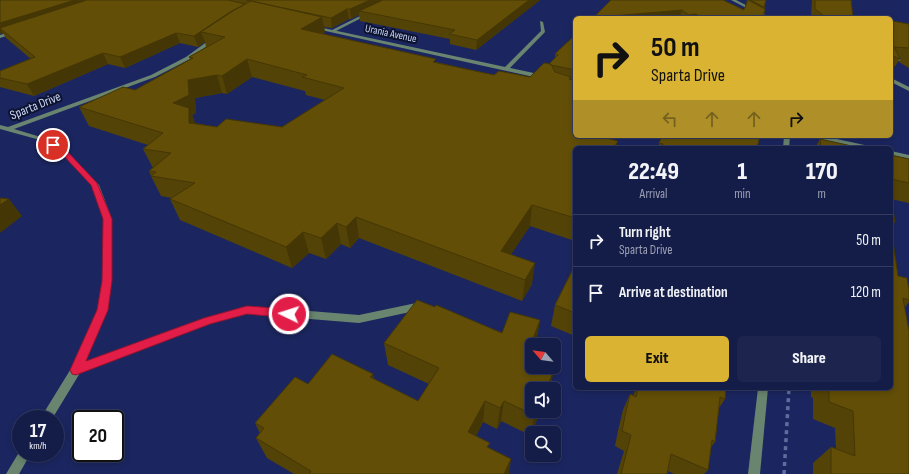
<!DOCTYPE html>
<html lang="en">
<head>
<meta charset="utf-8">
<style>
	body { margin:0; font-family:"Sofia Sans Condensed",sans-serif; background:#1d254f; color:#f1f3f6; height:100vh; display:flex; flex-direction:column; font-size:15px; white-space:nowrap }
	* { box-sizing:border-box; margin:0 }
	p { font-size:13px; color:#9da1b4 }
	.icon { flex:none; width:22px; height:22px; fill:none; stroke:currentColor; stroke-width:2; stroke-linecap:round; stroke-linejoin:round }
	.map { position:relative; flex:1; overflow:hidden }
	.sheet { position:absolute; left:573px; top:146px; width:320px; height:244px; display:flex; flex-direction:column; background:#141c48; border-radius:6px; box-shadow:0 2px 6px #0003,0 0 0 1px #333a60 }
	.sheet>* { flex:none }
	.banner { position:absolute; left:573px; top:16px; width:320px; height:122px; border-radius:6px; box-shadow:0 2px 6px #0003,0 0 0 1px #333a60; background:#dab333; color:#111; overflow:hidden }
	.needle { width:26px; rotate:298deg }
	.fabs { position:absolute; left:525px; top:338px; display:grid; gap:8px }
	.fabs a { display:grid; place-items:center; width:36px; height:36px; border-radius:6px; background:#141c48; box-shadow:0 2px 6px #0003,0 0 0 1px #333a60; font-size:20px }
	.speed { position:absolute; left:12px; top:410px; display:flex; gap:8px; font-size:20px; font-weight:700; text-align:center }
	.speed>* { display:grid; place-content:center; width:52px; height:52px; border-radius:50%; background:#141c48; box-shadow:0 2px 6px #0003,0 0 0 1px #333a60; line-height:1 }
	.speed small { font-size:10px; font-weight:400 }
	.speed .limit { border:2px solid #111; border-radius:6px; background:#fff; color:#111 }
	.pin { position:absolute; display:grid; place-items:center; width:34px; height:34px; color:#fff; margin:-17px; border:2px solid #fff; border-radius:50%; box-shadow:0 1px 4px #0007 }
	.me { position:absolute; width:44px; margin:-22px; rotate:274deg; stroke-linejoin:round; filter:drop-shadow(0 0 3px #0008) }
	.turn { display:flex; align-items:center; gap:14px; height:84px; padding:0 12px; font-size:18px }
	.turn .icon { width:52px; height:52px; stroke-width:2.5 }
	.turn b { display:block; font-size:28px; line-height:34px }
	.lanes { display:flex; align-items:center; height:38px; padding:0 12px; background:#0003; justify-content:center; gap:20px; direction:ltr }
	.lanes .off { opacity:.35 }
	.eta { display:flex; justify-content:space-evenly; align-items:center; height:68px; text-align:center }
	.eta b { font-size:24px; font-weight:800; line-height:28px }
	.button { display:flex; gap:8px; margin-top:auto; padding:8px 12px }
	.button a { flex:1; height:46px; border-radius:6px; background:#dab333; color:#111; font-size:16px; font-weight:800; line-height:46px; text-align:center }
	.button a+a { background:#1d254f; color:#f1f3f6 }
	ul { padding:0; list-style:none }
	li { display:flex; align-items:center; gap:12px; height:52px; padding:0 12px; border-top:1px solid #333a60 }
	li div { flex:1 }
	li b { display:block; font-size:15px }
	li em { font-style:normal }
	.map>svg:first-child { display:block }
	.lines { fill:none; stroke-linecap:round; stroke-linejoin:round }
	.path { stroke:#606c9d; stroke-width:3.5; stroke-dasharray:4 4; stroke-linecap:butt }
	.service { fill:#69856f; fill-rule:evenodd }
	.minor { fill:#69856f; fill-rule:evenodd }
	.tertiary { fill:#69856f; fill-rule:evenodd }
	.wall { fill:#544306; fill-rule:evenodd }
	.shaded-wall { fill:#453705 }
	.building { fill:#624e07; stroke:#453705; fill-rule:evenodd }
	.route { fill:#e11d48; stroke:#92132f }
	.labels { text-anchor:middle; stroke-width:4; stroke-linejoin:round; paint-order:stroke }
	.far-street-label { font-size:11px; fill:#c9d5f9; stroke:#0d132d }
	.street-label { font-size:13px; fill:#c9d5f9; stroke:#0d132d }
</style>
</head>
<body>
<div class="map">
<svg width="909" height="474" viewBox="0 0 909 474">
	<rect width="100%" height="100%" fill="#1b2660"/>
	<g class="lines">
		<polyline class="path" points="784,474 789,388"/>
		<g class="service">
			<polygon points="14,31 16,31 16,33 0,38 0,35"/>
			<polygon points="891,58 909,60 909,62 891,60"/>
			<polygon points="421,302 424,303 426,306 424,309 359,323 247,314 210,324 76,374 72,373 71,370 72,367 205,318 247,306 359,315"/>
		</g>
		<g class="minor">
			<polygon points="731,0 736,0 771,18 766,18"/>
			<polygon points="368,12 371,13 334,32 330,31"/>
			<polygon points="540,21 543,22 545,32 508,70 504,70 504,68 541,31"/>
			<polygon points="891,78 909,87 909,91 891,82"/>
			<polygon points="784,136 790,136 789,148 783,148"/>
			<polygon points="758,388 768,388 760,474 748,474"/>
		</g>
		<g class="tertiary">
			<polygon points="314,26 543,75 546,77 543,79 312,28 312,27"/>
			<polygon points="212,38 216,39 190,59 155,77 14,129 44,138 65,150 99,185 112,219 111,281 108,310 80,373 52,419 40,419 72,367 98,310 103,281 104,219 92,186 61,152 40,140 0,129 0,125 8,127 151,75 186,57"/>
			<polygon points="811,136 823,136 869,146 872,148 860,148 814,138"/>
			<polygon points="891,151 909,155 909,159 891,155"/>
			<polygon points="21,449 21,453 31,453 19,474 6,474"/>
		</g>
	</g>
	<g class="wall">
		<path d="M0 0H540L476 50 450 44V39L360 21 359 15 351 19H349L332 28 324 27 325 32 323 34 436 62 494 75 530 77 549 64 555 58V54L575 35V241L530 226 511 254 532 284 522 301 359 238 350 248 341 244 326 259 309 253 292 268 180 220 170 199 172 198 161 196 151 176 149 171 153 168 143 149 148 145 89 126 79 107 135 90 190 59 189 57 206 47 205 42 198 47 180 43 125 68 108 64 34 96 0 87V71L31 59 6 38 3 33 1 34 0 33ZM252 77 305 91 306 95 325 100 282 127H217L195 123 192 115 196 113 195 98 222 93 227 94Z"/>
		<polygon points="611,0 744,10 747,0 766,0 763,18 593,18"/>
		<polygon points="812,0 851,0 853,18 811,18"/>
		<polygon points="892,21 909,24 909,68 899,62 901,58 899,58 900,59 893,69 891,68 891,23"/>
		<polygon points="820,139 821,148 815,148"/>
		<polygon points="659,143 757,148 658,148"/>
		<polygon points="891,155 909,159 909,203 891,199 895,222 891,227"/>
		<polygon points="575,265 575,336 551,326 555,305"/>
		<polygon points="898,276 909,290 909,302 905,307 909,474 813,474 813,463 831,447 836,449 835,428 813,419 813,398 811,397 811,388 891,388"/>
		<polygon points="540,320 536,342 532,345 532,367 552,379 550,383 532,411 541,411 530,435 501,421 497,429 483,422 476,436 489,448 509,474 294,474 267,458 256,438 260,433 255,423 308,384 373,374 374,379 418,401 429,384 388,365 384,343 502,333"/>
		<polygon points="636,388 726,388 725,399 719,408 715,442 711,447 708,470 704,474 674,474 668,471 667,474 617,474 624,451 615,446 618,431 623,410 630,394 633,396"/>
	</g>
	<g class="shaded-wall">
		<polygon points="75,0 106,0 0,28 0,23"/>
		<polygon points="370,0 390,0 359,11 359,15 351,19 350,9"/>
		<polygon points="529,0 540,0 476,50 477,40"/>
		<polygon points="347,9 349,19 332,28 331,18"/>
		<polygon points="682,10 679,18 612,18 613,16"/>
		<polygon points="230,12 201,32 205,42 198,47 194,36"/>
		<polygon points="696,14 694,18 688,18 689,15"/>
		<polygon points="322,17 325,32 304,45 301,29"/>
		<polygon points="0,28 3,33 1,34 0,32"/>
		<polygon points="176,33 180,43 125,68 120,57"/>
		<polygon points="103,53 108,64 34,96 27,84"/>
		<polygon points="247,59 252,77 227,94 222,76"/>
		<polygon points="217,75 222,93 195,98 196,113 192,115 196,126 197,142 173,103 188,80"/>
		<polygon points="618,141 616,148 614,148"/>
		<polygon points="9,199 22,216 0,233 0,205"/>
		<polygon points="532,205 530,226 500,271 501,251"/>
		<polygon points="356,217 359,238 350,248 346,227"/>
		<polygon points="337,223 341,244 326,259 321,238"/>
		<polygon points="303,232 309,253 292,268 286,247"/>
		<polygon points="535,263 532,284 522,301 525,280"/>
		<polygon points="540,320 536,342 535,345 532,345 532,352 530,347"/>
		<polygon points="557,358 552,379 549,389 546,389 549,374 552,367 554,367 554,364"/>
		<polygon points="373,374 377,395 370,377"/>
		<polygon points="485,401 483,422 467,452 468,432"/>
		<polygon points="504,401 501,421 497,429 500,408"/>
		<polygon points="536,411 541,411 530,435 534,415"/>
		<polygon points="511,459 509,474 504,474"/>
	</g>
	<g class="building">
		<polygon points="0,0 75,0 0,23"/>
		<polygon points="87,0 228,0 245,4 230,12 194,36 176,33 120,57 103,53 27,84 0,78 0,71 35,57 0,28"/>
		<polygon points="246,0 370,0 350,9 347,9 331,18"/>
		<polygon points="383,0 529,0 477,40 449,34 455,30 359,11"/>
		<polygon points="611,0 723,0 744,10 748,0 765,9 763,18 702,18 696,14 689,15 682,10 613,16 615,18 593,18"/>
		<polygon points="750,0 766,0 764,7"/>
		<polygon points="815,0 851,0 853,18 827,18 815,9"/>
		<path d="M251 1 322 17 301 29 436 59 433 62 494 75 499 71 530 77 544 63 551 64 555 72 571 77 569 79 575 81V136H599L618 141 614 148H575V218L532 205 501 251 535 263 525 280 356 217 346 227 337 223 321 238 303 232 286 247 170 199 195 183 151 176 156 172 149 171 171 153 143 149 163 133 79 107 123 87 135 90 193 58 189 57 225 37 201 32 233 11ZM247 59 307 75 302 77 344 88 282 127 226 119 217 127 189 123V108L173 103 189 95 188 80 217 75 222 76Z"/>
		<polygon points="892,21 909,24 909,48 894,47 900,59 891,55 891,28 894,28"/>
		<polygon points="575,35 575,70 551,65 551,64 549,64 558,55 555,54"/>
		<polygon points="662,136 760,136 757,148 662,148 663,144 659,143"/>
		<polygon points="820,139 861,148 821,148"/>
		<polygon points="891,155 909,159 909,183 891,179"/>
		<polygon points="0,198 9,199 0,205"/>
		<polygon points="891,198 895,222 891,221"/>
		<polygon points="891,228 898,276 907,278 909,290 909,300 903,298 909,331 909,474 831,474 831,447 855,456 853,411 829,402 829,388 891,388"/>
		<polygon points="575,265 575,313 555,305"/>
		<polygon points="417,300 435,307 436,305 502,333 510,312 540,320 530,347 532,348 532,367 552,367 549,374 552,375 546,389 532,389 532,411 536,411 534,415 504,401 500,408 485,401 468,432 490,443 487,447 511,459 504,474 309,474 311,471 256,438 264,428 255,423 295,377 308,384 332,354 373,374 370,377 418,401 439,368 384,343"/>
		<polygon points="554,357 557,358 554,364"/>
		<polygon points="638,388 726,388 725,399 720,397 715,442 712,440 708,470 671,454 667,474 621,474 631,435 622,431 625,416 630,394 636,397"/>
	</g>
	<polygon class="route" points="53,143 66,150 97,183 112,219 112,281 108,310 86,361 204,318 247,306 289,309 293,311 294,314 293,316 289,318 247,314 210,324 76,375 72,374 70,370 97,310 102,281 103,219 91,185 61,153 50,147 50,144"/>
	<g class="labels">
		<g class="far-street-label">
			<text transform="translate(391 33) rotate(12)" y="4">Urania Avenue</text>
		</g>
		<g class="street-label">
			<text transform="translate(35 105) rotate(-22)" y="5">Sparta Drive</text>
		</g>
	</g>
</svg>
<div class="fabs">
<a><svg class="needle" viewBox="-14 -14 28 28"><path d="M0-13l5 13h-10z" fill="#e53935"/><path d="M0 13l5-13h-10z" fill="#9da1b4"/></svg></a>
<a><svg class="icon" aria-label="sound" viewBox="0 0 24 24"><path d="M4 9h4l5-4v14l-5-4H4zM17 9q2 3 0 6"/></svg></a>
<a><svg class="icon" aria-label="search" viewBox="0 0 24 24"><circle cx="10" cy="10" r="6"/><path d="M15 15l6 6"/></svg></a>
</div>
<div class="speed"><div>17<small>km/h</small></div><div class="limit">20</div></div>
<div class="pin" style="left:53px;top:145px;background:#d93025"><svg class="icon" aria-label="arrive" viewBox="0 0 24 24"><path d="M6 21V4h12l-3 4 3 4H6"/></svg></div>
<svg class="me" style="left:289px;top:314px" viewBox="-20 -20 40 40"><circle r="17" fill="#e11d48" stroke="#fff" stroke-width="3"/><path d="M0-11L8 9 0 5-8 9z" fill="#fff"/></svg>
<div class="banner">
<div class="turn"><svg class="icon" aria-label="right" viewBox="0 0 24 24"><path d="M7 20v-9h11M14 6l5 5-5 5"/></svg><div><b>50 m</b>Sparta Drive</div></div>
<div class="lanes"><svg class="icon off" aria-label="left" viewBox="0 0 24 24"><path d="M17 20v-9H6M10 6l-5 5 5 5"/></svg><svg class="icon off" aria-label="ahead" viewBox="0 0 24 24"><path d="M12 20V5M6 11l6-6 6 6"/></svg><svg class="icon off" aria-label="ahead" viewBox="0 0 24 24"><path d="M12 20V5M6 11l6-6 6 6"/></svg><svg class="icon" aria-label="right" viewBox="0 0 24 24"><path d="M7 20v-9h11M14 6l5 5-5 5"/></svg></div>
</div>
<section class="sheet">
<div class="eta">
<div><b>22:49</b><p>Arrival</p></div>
<div><b>1</b><p>min</p></div>
<div><b>170</b><p>m</p></div>
</div>
<ul>
<li><svg class="icon" aria-label="right" viewBox="0 0 24 24"><path d="M7 20v-9h11M14 6l5 5-5 5"/></svg><div><b>Turn right</b><p>Sparta Drive</p></div><em>50 m</em></li>
<li><svg class="icon" aria-label="arrive" viewBox="0 0 24 24"><path d="M6 21V4h12l-3 4 3 4H6"/></svg><div><b>Arrive at destination</b></div><em>120 m</em></li>
</ul>
<div class="button"><a>Exit</a><a>Share</a></div>
</section>
</div>
</body>
</html>
